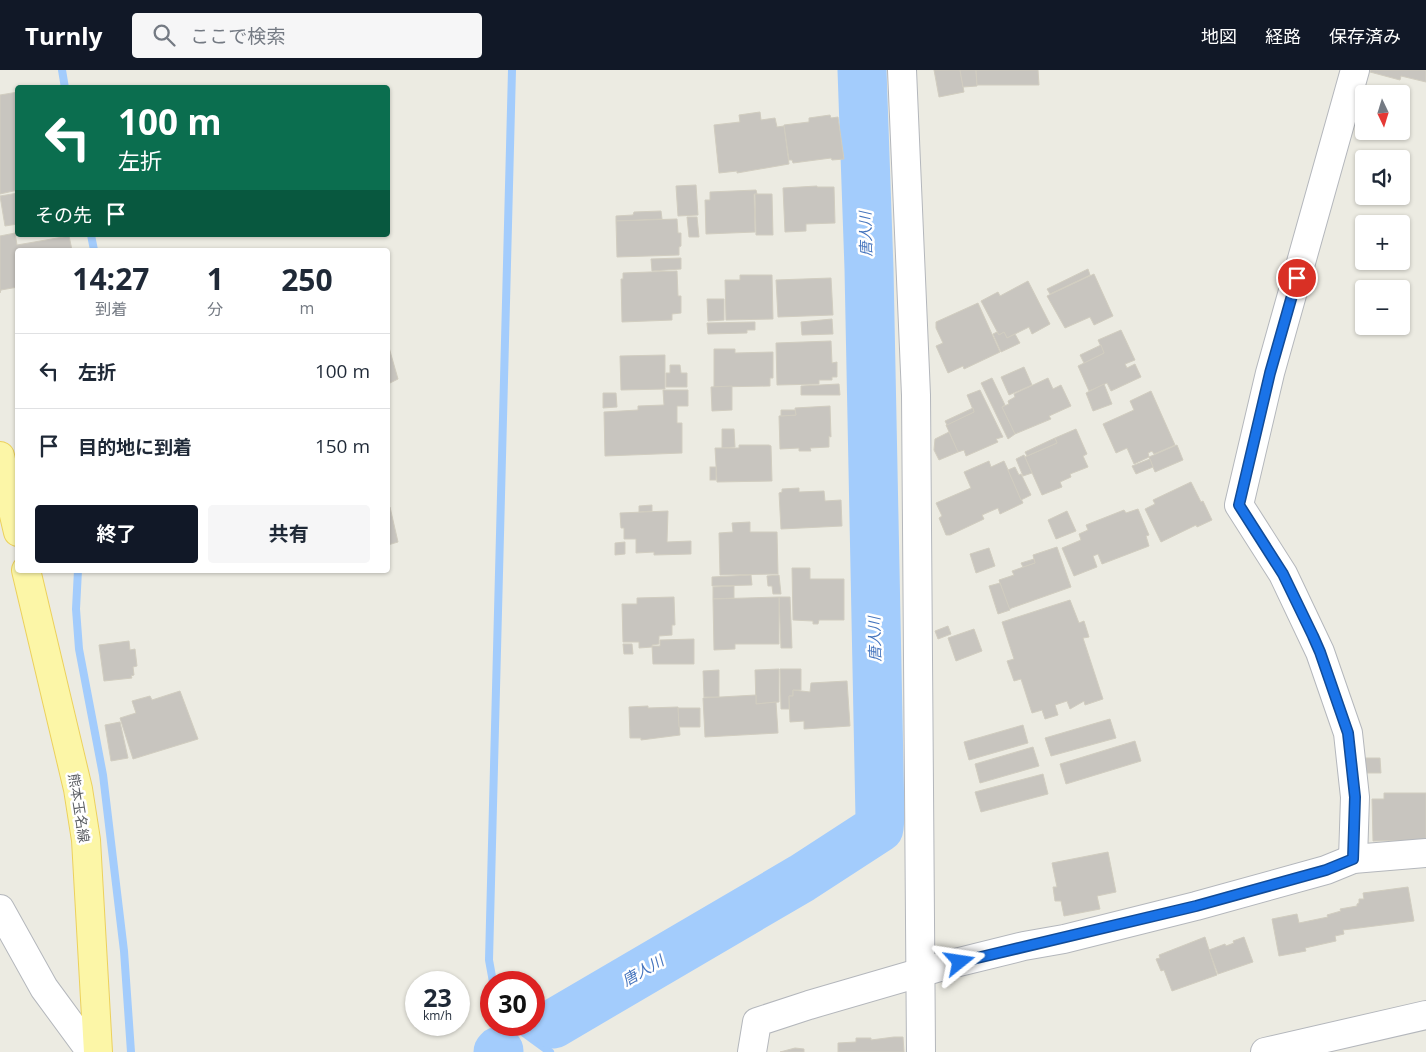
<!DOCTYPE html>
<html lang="ja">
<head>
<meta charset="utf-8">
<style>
	body { margin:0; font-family:"Open Sans","Noto Sans JP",sans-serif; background:#f6f6f7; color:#1f2937; height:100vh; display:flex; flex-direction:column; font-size:19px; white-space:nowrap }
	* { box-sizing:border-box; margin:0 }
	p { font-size:16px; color:#747a83 }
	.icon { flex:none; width:28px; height:28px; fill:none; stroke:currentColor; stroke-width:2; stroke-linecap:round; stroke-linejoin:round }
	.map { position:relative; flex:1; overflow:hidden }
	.sheet { position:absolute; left:15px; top:178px; width:375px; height:325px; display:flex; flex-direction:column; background:#fff; border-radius:5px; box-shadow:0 1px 4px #0004 }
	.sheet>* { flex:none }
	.banner { position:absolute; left:15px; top:15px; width:375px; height:152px; border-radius:5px; box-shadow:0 1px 4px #0004; background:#0b6e4f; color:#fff; overflow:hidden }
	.needle { width:32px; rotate:176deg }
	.buttons { position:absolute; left:1355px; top:15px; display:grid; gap:10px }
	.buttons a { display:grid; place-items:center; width:55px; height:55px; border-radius:5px; background:#fff; box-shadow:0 1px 4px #0004; font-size:25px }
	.speed { position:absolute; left:405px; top:901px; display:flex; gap:10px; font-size:25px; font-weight:700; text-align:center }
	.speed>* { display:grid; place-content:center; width:65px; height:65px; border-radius:50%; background:#fff; box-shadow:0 1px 4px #0004; line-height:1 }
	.speed small { font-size:12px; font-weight:400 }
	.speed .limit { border:8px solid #d22; background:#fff; color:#111 }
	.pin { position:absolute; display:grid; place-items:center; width:42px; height:42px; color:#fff; margin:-21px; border:2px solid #fff; border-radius:50%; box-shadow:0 1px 5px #0007 }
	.me { position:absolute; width:55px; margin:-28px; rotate:75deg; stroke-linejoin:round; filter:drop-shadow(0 0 4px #0008) }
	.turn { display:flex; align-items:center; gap:18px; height:105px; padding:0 20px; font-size:22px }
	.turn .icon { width:65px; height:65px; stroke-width:2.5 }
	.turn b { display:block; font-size:35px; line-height:42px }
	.then { display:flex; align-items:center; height:48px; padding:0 20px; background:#0003; gap:10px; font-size:19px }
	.eta { display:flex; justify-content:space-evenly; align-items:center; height:85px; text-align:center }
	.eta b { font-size:30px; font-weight:700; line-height:35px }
	.cta { display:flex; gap:10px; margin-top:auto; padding:10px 20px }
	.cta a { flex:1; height:58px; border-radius:5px; background:#111827; color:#fff; font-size:20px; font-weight:700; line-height:58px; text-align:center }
	.cta a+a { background:#f6f6f7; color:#1f2937 }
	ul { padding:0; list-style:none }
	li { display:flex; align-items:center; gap:15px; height:75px; padding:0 20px; border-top:1px solid #e0e1e3 }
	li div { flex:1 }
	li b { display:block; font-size:19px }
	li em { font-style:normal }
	header { display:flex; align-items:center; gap:30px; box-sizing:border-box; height:70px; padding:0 25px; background:#111827; color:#fff }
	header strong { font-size:24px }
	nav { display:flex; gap:28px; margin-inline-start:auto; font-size:18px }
	.search { width:350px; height:45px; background:#f6f6f7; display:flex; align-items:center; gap:12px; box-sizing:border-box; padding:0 18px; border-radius:5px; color:#747a83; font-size:19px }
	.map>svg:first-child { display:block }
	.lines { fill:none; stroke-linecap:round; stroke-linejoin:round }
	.stream { stroke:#a3ccfc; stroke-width:8 }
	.river { stroke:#a3ccfc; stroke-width:49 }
	.building { fill:#c8c5bf; stroke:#d1cdc0 }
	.minor-casing { stroke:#b4b7bc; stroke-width:30 }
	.primary-casing { stroke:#ecd15c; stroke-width:30 }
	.minor { stroke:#fff; stroke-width:28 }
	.primary { stroke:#fcf6a7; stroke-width:28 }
	.route-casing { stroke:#114b97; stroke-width:12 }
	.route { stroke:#1a73e8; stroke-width:9 }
	.labels { text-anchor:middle; stroke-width:5; stroke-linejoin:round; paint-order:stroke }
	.street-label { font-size:14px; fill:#5a5d62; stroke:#fff }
	.water-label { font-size:15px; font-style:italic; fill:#4675be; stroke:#fff }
</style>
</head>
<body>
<header>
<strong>Turnly</strong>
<div class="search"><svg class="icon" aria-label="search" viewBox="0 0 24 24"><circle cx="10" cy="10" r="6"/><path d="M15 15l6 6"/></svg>ここで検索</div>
<nav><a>地図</a><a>経路</a><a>保存済み</a></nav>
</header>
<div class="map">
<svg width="1426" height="982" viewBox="0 0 1426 982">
	<rect width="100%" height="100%" fill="#ecebe2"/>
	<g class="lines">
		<g class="stream">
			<polyline points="62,0 65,18"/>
			<polyline points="91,165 94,180"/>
			<polyline points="78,500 76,539 79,579 103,705 124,881 131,982"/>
			<polyline points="493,912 489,890 512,0"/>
			<polyline points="513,955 550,982"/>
		</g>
		<g class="river">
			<polyline points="553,954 802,808 879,758 880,748 869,199 862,0"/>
			<polyline points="498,982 499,981"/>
		</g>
	</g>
	<g class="building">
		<polygon points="934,0 960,0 964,22 939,27"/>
		<polygon points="960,0 976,0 977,16 963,17"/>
		<polygon points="976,0 1038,0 1039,15 977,15"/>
		<polygon points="1371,0 1426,0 1426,12 1401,6 1400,10 1370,2"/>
		<polygon points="18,22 18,120 0,124 0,25"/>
		<polygon points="760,42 761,50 775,48 777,57 784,56 789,94 737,103 737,101 719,103 714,55 740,52 739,45"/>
		<polygon points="830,45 831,48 838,47 844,89 832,90 831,88 793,93 792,90 789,90 784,55 809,52 809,48"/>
		<polygon points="696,115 698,145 678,146 676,116"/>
		<polygon points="817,116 817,117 834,117 835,153 806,154 806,161 785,162 783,118"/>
		<polygon points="756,120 757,124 754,124 755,162 706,164 705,130 710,130 710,122"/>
		<polygon points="18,123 18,154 5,156 0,126"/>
		<polygon points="755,124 772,124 773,165 756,165"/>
		<polygon points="661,141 662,149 616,151 616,146 633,145 634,142"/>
		<polygon points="687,147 697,147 699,167 689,167"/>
		<polygon points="677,149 678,163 681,163 681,176 679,177 679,185 617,187 616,151"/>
		<polygon points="15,163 17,175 69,166 72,180 18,180 18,217 1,220 0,223 0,166"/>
		<polygon points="681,188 681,199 652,201 651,189"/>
		<polygon points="1088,199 1090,205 1050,224 1047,219"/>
		<polygon points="677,201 678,226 681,226 681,243 672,244 672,250 622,252 621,209 623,209 623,203"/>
		<polygon points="1094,204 1113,246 1094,255 1090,247 1065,258 1047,226"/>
		<polygon points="740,205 772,205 773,249 726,250 725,210 740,210"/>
		<polygon points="831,208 833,245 778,247 776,210"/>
		<polygon points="1028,211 1050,254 1032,264 1029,257 1007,268 1004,262 999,265 981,231 998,222 1000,226"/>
		<polygon points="707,229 724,229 724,250 708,251"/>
		<polygon points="978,233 1000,282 964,299 963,296 948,303 936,276 943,273 936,258 936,252"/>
		<polygon points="832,249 833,264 802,265 801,252"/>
		<polygon points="755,252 755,260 747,260 747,263 708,264 707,253"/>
		<polygon points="1121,260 1135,290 1125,294 1127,298 1135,294 1141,307 1111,321 1107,313 1089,321 1078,296 1104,283 1098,270"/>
		<polygon points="997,262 999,265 1004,262 1007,268 1015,264 1020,273 1001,282 993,264"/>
		<polygon points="831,271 832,293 837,292 837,307 832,307 832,310 819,310 819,314 777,315 776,273"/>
		<polygon points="388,274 398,309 388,314"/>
		<polygon points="1101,275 1104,283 1084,293 1080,285"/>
		<polygon points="714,279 735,279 735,283 773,282 773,308 770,308 770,316 714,317"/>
		<polygon points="665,285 665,319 621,320 620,286"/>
		<polygon points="670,295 680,295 681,303 687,303 687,317 666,317 666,303 670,303"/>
		<polygon points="1024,297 1032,315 1009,325 1001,307"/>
		<polygon points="992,308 1005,335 1002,337 1015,364 1008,369 981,313"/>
		<polygon points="1048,308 1053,319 1061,315 1071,336 1049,346 1051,349 1015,364 1002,337 1009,334 1008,331 1015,327 1014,324"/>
		<polygon points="839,314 840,325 801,325 801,316"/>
		<polygon points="1104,314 1112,334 1093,341 1086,323"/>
		<polygon points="732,316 732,340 712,341 711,317"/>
		<polygon points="663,320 688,320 688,336 677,336 677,353 682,353 682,383 605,386 604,342 638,340 638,336 664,335"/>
		<polygon points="980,320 1003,367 996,369 998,372 966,386 964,380 958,382 946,355 974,342 967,325"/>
		<polygon points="1151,321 1175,375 1154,384 1152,381 1148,383 1149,387 1134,394 1127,378 1116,383 1103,354 1134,340 1130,331"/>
		<polygon points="603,323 616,323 617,337 603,338"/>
		<polygon points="830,336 831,367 829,366 829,377 810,378 811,381 799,381 799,378 780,379 779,346 796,345 795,338"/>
		<polygon points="973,338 974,342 947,355 945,351"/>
		<polygon points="781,340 795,340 796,345 781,346"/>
		<polygon points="722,359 734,359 735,377 722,378"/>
		<polygon points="1076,359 1087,384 1083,386 1088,397 1070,404 1071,407 1060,412 1062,417 1042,425 1025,387 1057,373 1055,368"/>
		<polygon points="949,362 958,382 939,390 934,380 935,369"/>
		<polygon points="1055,368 1057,373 1027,386 1025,382"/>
		<polygon points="739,375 769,375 771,376 772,411 717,412 715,378 739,378"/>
		<polygon points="1177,375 1183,390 1155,402 1149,387"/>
		<polygon points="1024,385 1032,403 1023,406 1016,389"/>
		<polygon points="1150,389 1153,397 1136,404 1132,396"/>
		<polygon points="989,391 991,397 1004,391 1023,433 1000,444 998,438 982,445 984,449 950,465 946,465 939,448 942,446 936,433 971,418 964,402"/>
		<rect x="710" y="397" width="6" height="13"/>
		<polygon points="1015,397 1019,405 1021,404 1031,425 1021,430 1008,400"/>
		<polygon points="1191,412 1201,432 1203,431 1212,450 1197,457 1196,455 1161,472 1145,439 1155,434 1153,430"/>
		<polygon points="799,418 799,422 824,421 825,431 841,430 842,456 781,459 779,423 782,422 782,419"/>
		<polygon points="652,435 652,441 639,442 639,436"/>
		<polygon points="388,437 390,437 398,472 388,475"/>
		<polygon points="1138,439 1149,465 1146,466 1149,476 1102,494 1098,484 1093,486 1097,497 1074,506 1062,478 1081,470 1079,464 1088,460 1086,455 1124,440 1126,443"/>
		<polygon points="668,441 667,472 691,471 691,484 654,485 654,482 636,483 636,469 624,469 624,458 621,458 620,443"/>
		<polygon points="1067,441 1076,461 1056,469 1048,450"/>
		<polygon points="750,452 750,462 777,462 778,504 720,505 719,463 733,462 732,453"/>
		<polygon points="625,472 625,484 615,485 615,473"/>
		<polygon points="1057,477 1071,517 1009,539 999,510 1014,505 1012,501 1035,493 1033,485"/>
		<polygon points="989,478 995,496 976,503 970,484"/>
		<polygon points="1034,489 1035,493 1023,497 1021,493"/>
		<polygon points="792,498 810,498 810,509 844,509 844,550 819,550 818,554 813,554 813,551 793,550"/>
		<polygon points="751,505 752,515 712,516 712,507"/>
		<polygon points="779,505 781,524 773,524 772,516 768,516 767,506"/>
		<polygon points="1000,513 1010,540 998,544 989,516"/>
		<polygon points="734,516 734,528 713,529 713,517"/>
		<polygon points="674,527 675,555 672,555 672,565 659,566 659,574 652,575 652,577 639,578 639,572 623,572 622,534 637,534 637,528"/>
		<polygon points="779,527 790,527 792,578 781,578"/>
		<polygon points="779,527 779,574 735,574 735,579 714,580 713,529"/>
		<polygon points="1070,530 1079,553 1084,551 1089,567 1083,568 1103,629 1085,635 1084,631 1070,639 1067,631 1055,635 1058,645 1045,649 1042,640 1032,643 1021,609 1014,611 1007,591 1014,589 1002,552"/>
		<polygon points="948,556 951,564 938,569 935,561"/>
		<polygon points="974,559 982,581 956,591 948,568"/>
		<polygon points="694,569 694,594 653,594 652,576 660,576 660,570"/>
		<polygon points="129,571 130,580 135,579 137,596 133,597 134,605 131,606 132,608 104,611 99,575"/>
		<polygon points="623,574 632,574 633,584 624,584"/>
		<polygon points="779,599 779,632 756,634 755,600"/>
		<polygon points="780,599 801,599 801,620 793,620 793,626 789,626 789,639 781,639"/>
		<polygon points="719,600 719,627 704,627 703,601"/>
		<polygon points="847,611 850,656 804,659 804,651 790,652 789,626 793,626 793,620 810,622 811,613"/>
		<polygon points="180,621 198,669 133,689 120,648 136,643 132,631 150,626 152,630"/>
		<polygon points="756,625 756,634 776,632 778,663 705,667 703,628"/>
		<polygon points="648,636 648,638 678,637 680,665 641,670 641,668 630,668 629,637"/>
		<polygon points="678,638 700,638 700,657 679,657"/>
		<polygon points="1110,649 1116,668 1051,686 1045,668"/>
		<polygon points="120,652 128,688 111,691 105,655"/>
		<polygon points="1023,655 1028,673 969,690 964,672"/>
		<polygon points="1135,671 1141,691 1066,714 1060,694"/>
		<polygon points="1033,677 1039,696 980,713 975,694"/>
		<polygon points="1365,688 1380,688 1381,703 1364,703 1363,690"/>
		<polygon points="1043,704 1048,724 981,742 975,722"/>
		<polygon points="1384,723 1426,723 1426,770 1373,771 1372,729 1384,729"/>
		<polygon points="1108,782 1116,822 1097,826 1100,839 1064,846 1061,831 1055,831 1053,817 1057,817 1052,793"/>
		<polygon points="1408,817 1414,851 1343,860 1344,864 1335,866 1336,871 1305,878 1306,881 1279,886 1272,849 1297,844 1299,853 1328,847 1327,845 1341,841 1340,839 1357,836 1357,834 1359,833 1359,829 1364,829 1363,823"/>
		<polygon points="1205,867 1217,905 1172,921 1164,900 1161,901 1156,889 1160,888 1159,885"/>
		<polygon points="1244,867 1253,892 1218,904 1209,880 1225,874 1226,876 1234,873 1233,871"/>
		<polygon points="894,967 903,967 904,982 838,982 838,973 856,972 856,968 871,968 871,970"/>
		<polygon points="795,978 804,979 804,982 780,982"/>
	</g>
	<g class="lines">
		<g class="minor-casing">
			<g id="minor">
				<polyline points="902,0 916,325 921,982"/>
				<polyline points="1353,789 1355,727 1348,663 1320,582 1283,504 1239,435 1270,303 1355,0"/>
				<polyline points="0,839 44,918 91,982"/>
				<polyline points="752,982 757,952 809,935 943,896 1024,876 1064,869 1196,836 1326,800 1353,789 1426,783"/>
				<polyline points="1265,982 1426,945"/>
			</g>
		</g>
		<g class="primary-casing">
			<g id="primary">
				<polyline points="0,386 18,462"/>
				<polyline points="26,500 78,719 86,770 98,982"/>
			</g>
		</g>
		<use href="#minor" class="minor"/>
		<use href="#primary" class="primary"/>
	</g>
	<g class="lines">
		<g class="route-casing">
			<polyline id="route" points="960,892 1196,836 1326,800 1353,789 1355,727 1348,663 1320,582 1313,566 1283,504 1239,435 1270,303 1297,208"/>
		</g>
		<use href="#route" class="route"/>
	</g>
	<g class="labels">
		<g class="street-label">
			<text transform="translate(79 738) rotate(81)" y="5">熊本玉名線</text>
		</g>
		<g class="water-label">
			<text transform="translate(866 164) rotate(-91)" y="5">唐人川</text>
			<text transform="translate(875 569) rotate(-91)" y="5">唐人川</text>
			<text transform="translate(643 901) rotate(-30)" y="5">唐人川</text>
		</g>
	</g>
</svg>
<div class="buttons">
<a><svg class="needle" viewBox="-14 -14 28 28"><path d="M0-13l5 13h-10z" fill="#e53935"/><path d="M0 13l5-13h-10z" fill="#747a83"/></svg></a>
<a><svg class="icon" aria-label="sound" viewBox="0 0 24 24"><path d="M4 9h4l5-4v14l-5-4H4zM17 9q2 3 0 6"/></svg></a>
<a>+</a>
<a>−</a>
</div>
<div class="speed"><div>23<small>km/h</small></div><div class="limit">30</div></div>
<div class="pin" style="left:1297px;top:208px;background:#d93025"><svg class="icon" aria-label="arrive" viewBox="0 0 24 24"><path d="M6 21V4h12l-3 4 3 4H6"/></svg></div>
<svg class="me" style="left:960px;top:892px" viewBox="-20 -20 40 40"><path d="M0-17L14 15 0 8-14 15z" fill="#1a73e8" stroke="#fff" stroke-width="4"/></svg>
<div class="banner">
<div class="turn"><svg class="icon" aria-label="left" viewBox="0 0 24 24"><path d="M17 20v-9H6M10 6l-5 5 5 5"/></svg><div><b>100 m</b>左折</div></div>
<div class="then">その先<svg class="icon" aria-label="arrive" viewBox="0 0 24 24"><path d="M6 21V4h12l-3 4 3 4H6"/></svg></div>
</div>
<section class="sheet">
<div class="eta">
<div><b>14:27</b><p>到着</p></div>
<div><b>1</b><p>分</p></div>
<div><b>250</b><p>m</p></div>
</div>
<ul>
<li><svg class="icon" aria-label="left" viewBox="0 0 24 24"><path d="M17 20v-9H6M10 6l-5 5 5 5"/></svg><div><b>左折</b></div><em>100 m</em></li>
<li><svg class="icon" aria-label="arrive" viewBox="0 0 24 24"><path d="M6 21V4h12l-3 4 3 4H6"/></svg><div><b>目的地に到着</b></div><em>150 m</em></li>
</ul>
<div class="cta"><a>終了</a><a>共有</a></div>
</section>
</div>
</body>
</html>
